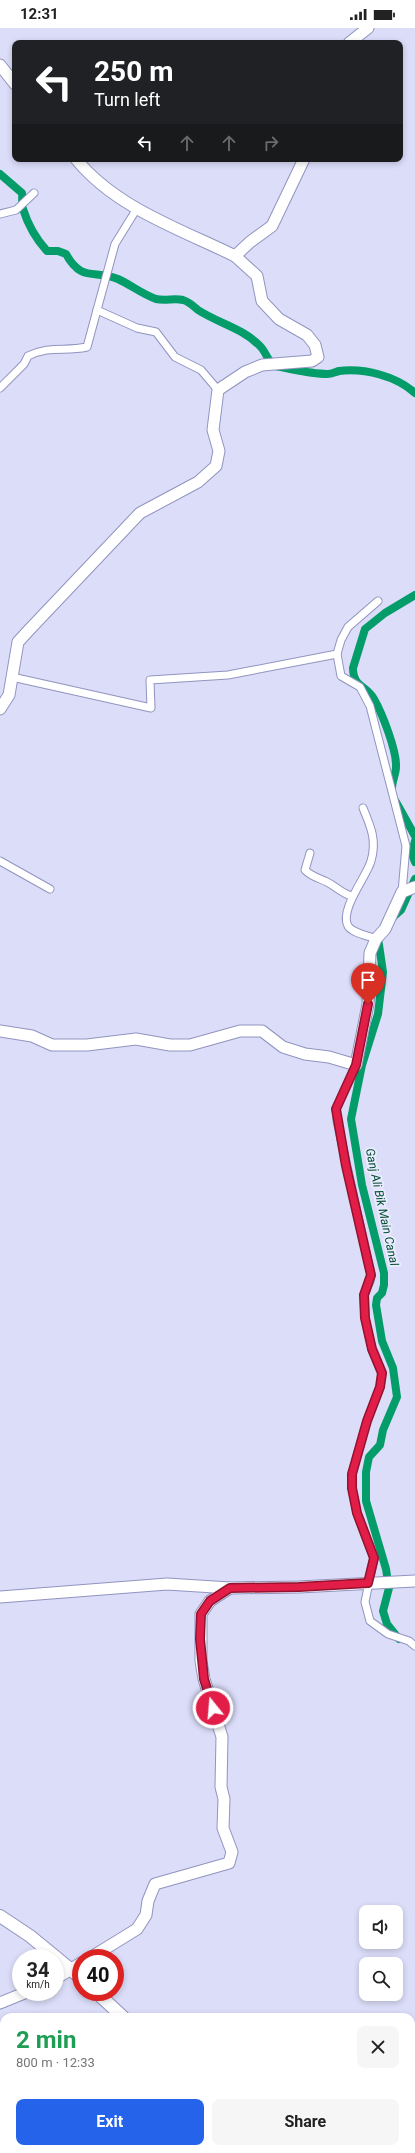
<!DOCTYPE html>
<html lang="en">
<head>
<meta charset="utf-8">
<style>
	body { margin:0; font-family:Roboto,sans-serif; background:#f6f6f6; color:#222; height:100vh; display:flex; flex-direction:column; font-size:15px; white-space:nowrap }
	* { box-sizing:border-box; margin:0 }
	p { font-size:13px; color:#767676 }
	.icon { flex:none; width:22px; height:22px; fill:none; stroke:currentColor; stroke-width:2; stroke-linecap:round; stroke-linejoin:round }
	.map { position:relative; flex:1; overflow:hidden }
	.side { position:absolute; left:0px; top:1985px; width:415px; height:140px; display:flex; flex-direction:column; background:#fff; border-radius:12px 12px 0 0; box-shadow:0 2px 6px #0003 }
	.side>* { flex:none }
	.guide { position:absolute; left:12px; top:12px; width:391px; height:122px; border-radius:8px; box-shadow:0 2px 6px #0003; background:#202124; color:#fff; overflow:hidden }
	.controls { position:absolute; left:359px; top:1877px; display:grid; gap:8px }
	.controls a { display:grid; place-items:center; width:44px; height:44px; border-radius:8px; background:#fff; box-shadow:0 2px 6px #0003; font-size:20px }
	.speed { position:absolute; left:12px; top:1921px; display:flex; gap:8px; font-size:20px; font-weight:700; text-align:center }
	.speed>* { display:grid; place-content:center; width:52px; height:52px; border-radius:50%; background:#fff; box-shadow:0 2px 6px #0003; line-height:1 }
	.speed small { font-size:10px; font-weight:400 }
	.speed .limit { border:6px solid #d22; background:#fff; color:#111 }
	.pin { position:absolute; display:grid; place-items:center; width:34px; height:34px; color:#fff; margin:-41px -17px; border-radius:50% 50% 50% 0; rotate:-45deg; box-shadow:0 0 4px #0007 }
	.pin .icon { rotate:45deg }
	.me { position:absolute; width:44px; margin:-22px; rotate:343deg; stroke-linejoin:round; filter:drop-shadow(0 0 3px #0008) }
	.turn { display:flex; align-items:center; gap:14px; height:84px; padding:0 16px; font-size:18px }
	.turn .icon { width:52px; height:52px; stroke-width:2.5 }
	.turn b { display:block; font-size:28px; line-height:34px }
	.lanes { display:flex; align-items:center; height:38px; padding:0 16px; background:#0003; justify-content:center; gap:20px; direction:ltr }
	.lanes .off { opacity:.35 }
	.round { display:grid; place-items:center; flex:none; width:42px; height:42px; border-radius:8px; background:#f6f6f6 }
	.head { display:flex; align-items:center; justify-content:space-between; height:68px; padding:0 16px }
	h1 { font-size:24px; font-weight:700; line-height:30px; color:#1e9e55 }
	.cta { display:flex; gap:8px; margin-top:auto; padding:8px 16px }
	.cta a { flex:1; height:46px; border-radius:8px; background:#2563eb; color:#fff; font-size:16px; font-weight:700; line-height:46px; text-align:center }
	.cta a+a { background:#f6f6f6; color:#222 }
	.status { display:flex; justify-content:space-between; align-items:center; height:28px; padding:0 20px; background:#fff; direction:ltr }
	.status svg { height:11px; fill:currentColor }
	.map>svg:first-child { display:block }
	.lines { fill:none; stroke-linecap:round; stroke-linejoin:round }
	.canal { stroke:#049d6a; stroke-width:8 }
	.street-casing { stroke:#9194bf; stroke-width:9 }
	.secondary-casing { stroke:#9194bf; stroke-width:13 }
	.primary-casing { stroke:#9194bf; stroke-width:14 }
	.street { stroke:#fff; stroke-width:7 }
	.secondary { stroke:#fff; stroke-width:11 }
	.primary { stroke:#fff; stroke-width:12 }
	.route-casing { stroke:#92132f; stroke-width:10 }
	.route { stroke:#e11d48; stroke-width:7 }
	.labels { text-anchor:middle; stroke-width:4; stroke-linejoin:round; paint-order:stroke }
	.water-label { font-size:12px; font-style:italic; fill:#054d33; stroke:#e9ebfe }
</style>
</head>
<body>
<div class="status"><b>12:31</b><svg viewBox="0 0 49 12"><path d="M0 12V9h3v3zM5 12V6h3v6zM10 12V3h3v9zM15 12V0h3v12zM26 1h20v11H26zM47 4h2v5h-2z"/></svg></div>
<div class="map">
<svg width="415" height="2125" viewBox="0 0 415 2125">
	<rect width="100%" height="100%" fill="#dbddf9"/>
	<g class="lines">
		<g class="canal">
			<path d="M0 146 22 165C23 170 21 176 23 181 28 197 36 211 47 223H58L66 226C82 255 95 241 118 251 131 257 142 266 156 271 165 273 175 270 183 272 190 274 193 278 198 282 218 295 242 300 259 317 266 323 267 333 275 338 292 341 310 346 327 346 332 346 335 344 339 343 365 340 396 348 415 365"/>
			<path d="M392 763C391 754 396 747 396 739 397 723 382 685 374 671 366 657 353 659 353 640L365 601 385 585 415 567"/>
			<polyline points="396,774 415,808"/>
			<polyline points="415,813 412,826 415,834"/>
			<polyline points="392,890 401,882 415,851"/>
			<polyline points="378,910 383,944 378,986 362,1037 351,1091 362,1157 384,1245 384,1257 382,1265 377,1270 376,1277 382,1313 393,1340 397,1369 383,1402 380,1417 369,1429 366,1444 366,1473 386,1541 389,1560 383,1583 387,1596 399,1611"/>
		</g>
		<g class="street-casing">
			<g id="street">
				<polyline points="136,182 115,216 97,282 137,300 156,304 175,329 201,342 218,362"/>
				<polyline points="0,186 16,182 34,165"/>
				<path d="M0 360 24 336 28 328C51 317 64 324 87 319L97 282"/>
				<polyline points="378,573 348,599 341,612 337,626 341,648 360,659 370,678 406,818 402,864"/>
				<polyline points="12,649 151,680 150,652 228,647 337,626"/>
				<path d="M363 780C371 799 377 813 371 833 367 848 339 882 348 898 352 905 369 908 376 911"/>
				<path d="M310 825 305 842C312 849 319 850 327 854 337 859 342 866 352 868"/>
				<polyline points="0,833 50,861"/>
				<polyline points="356,1037 336,1081 337,1093 371,1247 370,1253 364,1267 365,1290 372,1321 382,1345 380,1359 367,1393 352,1446 352,1460 357,1485 374,1530 365,1574 370,1593 388,1606 409,1613 415,1618"/>
			</g>
		</g>
		<g class="secondary-casing">
			<g id="secondary">
				<polyline points="349,15 368,0"/>
				<polyline points="0,37 15,56"/>
				<path d="M76 131C116 180 180 201 235 228"/>
				<polyline points="0,681 9,667 18,614 29,602 140,485 198,454 216,438 219,423 213,402 218,362 245,344 262,337 312,333 318,329 315,317 307,307 279,291 262,273 257,248 235,228 250,214 272,198 304,131"/>
				<polyline points="0,1003 32,1008 52,1017 87,1017 136,1011 170,1017 190,1017 240,1003 262,1003 283,1019 305,1026 329,1029 356,1037 368,976 370,925 376,911 385,901 402,864 415,859"/>
				<polyline points="0,1569 167,1556 230,1560"/>
				<polyline points="90,1930 137,1901 146,1887 148,1873 155,1856 229,1835 232,1824 223,1800 224,1771 221,1759 222,1709 204,1651 201,1633 201,1586 210,1573 230,1560 299,1559 415,1553"/>
				<polyline points="55,1951 81,1935"/>
				<polyline points="0,1975 27,1964"/>
			</g>
		</g>
		<g class="primary-casing">
			<g id="primary">
				<polyline points="0,1888 30,1908 81,1950"/>
				<polyline points="96,1964 123,1989"/>
				<polyline points="250,2121 254,2125"/>
			</g>
		</g>
		<use href="#street" class="street"/>
		<use href="#secondary" class="secondary"/>
		<use href="#primary" class="primary"/>
	</g>
	<g class="lines">
		<g class="route-casing">
			<polyline id="route" points="213,1680 204,1651 200,1611 201,1586 210,1573 230,1560 299,1559 368,1555 374,1530 357,1485 352,1460 352,1446 367,1393 380,1359 382,1345 372,1321 365,1290 364,1267 371,1247 346,1138 336,1081 356,1037 368,976"/>
		</g>
		<use href="#route" class="route"/>
	</g>
	<g class="labels">
		<g class="water-label">
			<text transform="translate(382 1179) rotate(78)" y="4">Ganj Ali Bik Main Canal</text>
		</g>
	</g>
</svg>
<div class="controls">
<a><svg class="icon" aria-label="sound" viewBox="0 0 24 24"><path d="M4 9h4l5-4v14l-5-4H4zM17 9q2 3 0 6"/></svg></a>
<a><svg class="icon" aria-label="search" viewBox="0 0 24 24"><circle cx="10" cy="10" r="6"/><path d="M15 15l6 6"/></svg></a>
</div>
<div class="speed"><div>34<small>km/h</small></div><div class="limit">40</div></div>
<div class="pin" style="left:368px;top:976px;background:#d93025"><svg class="icon" aria-label="arrive" viewBox="0 0 24 24"><path d="M6 21V4h12l-3 4 3 4H6"/></svg></div>
<svg class="me" style="left:213px;top:1680px" viewBox="-20 -20 40 40"><circle r="17" fill="#e11d48" stroke="#fff" stroke-width="3"/><path d="M0-11L8 9 0 5-8 9z" fill="#fff"/></svg>
<div class="guide">
<div class="turn"><svg class="icon" aria-label="left" viewBox="0 0 24 24"><path d="M17 20v-9H6M10 6l-5 5 5 5"/></svg><div><b>250 m</b>Turn left</div></div>
<div class="lanes"><svg class="icon" aria-label="left" viewBox="0 0 24 24"><path d="M17 20v-9H6M10 6l-5 5 5 5"/></svg><svg class="icon off" aria-label="ahead" viewBox="0 0 24 24"><path d="M12 20V5M6 11l6-6 6 6"/></svg><svg class="icon off" aria-label="ahead" viewBox="0 0 24 24"><path d="M12 20V5M6 11l6-6 6 6"/></svg><svg class="icon off" aria-label="right" viewBox="0 0 24 24"><path d="M7 20v-9h11M14 6l5 5-5 5"/></svg></div>
</div>
<section class="side">
<div class="head"><div><h1>2 min</h1><p>800 m · 12:33</p></div><a class="round"><svg class="icon" aria-label="close" viewBox="0 0 24 24"><path d="M6 6l12 12M18 6L6 18"/></svg></a></div>
<div class="cta"><a>Exit</a><a>Share</a></div>
</section>
</div>
</body>
</html>
